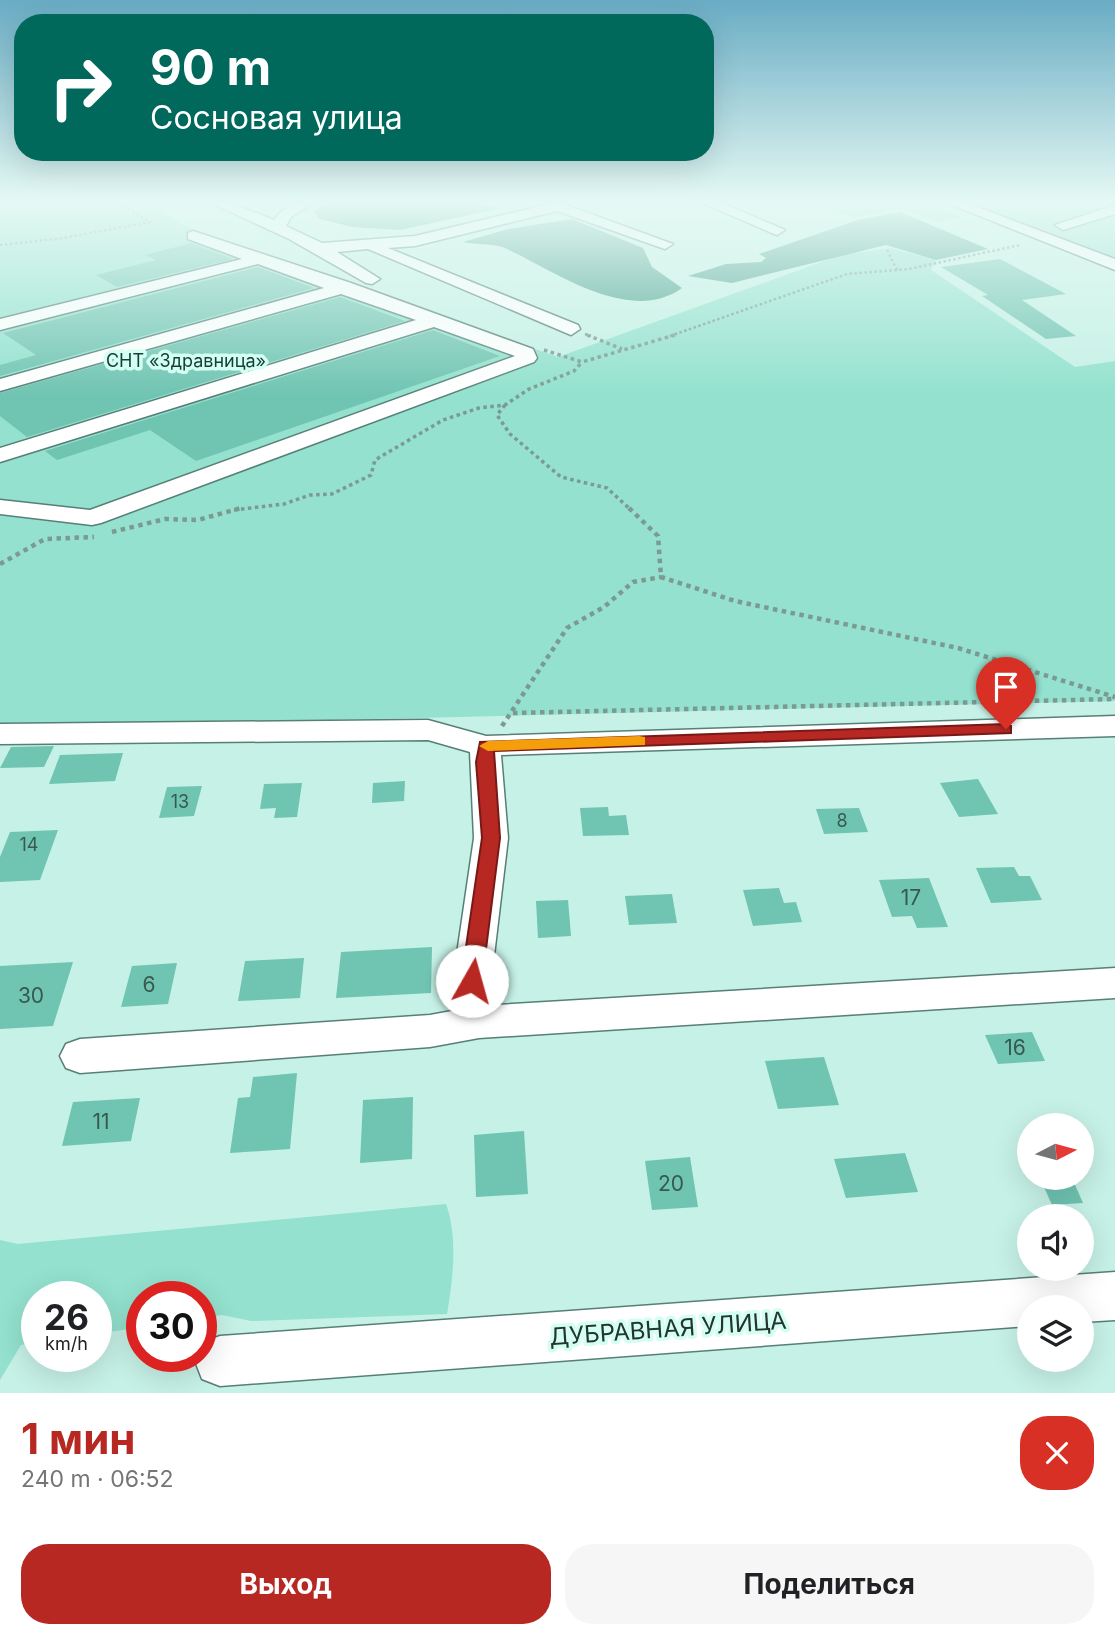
<!DOCTYPE html>
<html lang="ru">
<head>
<meta charset="utf-8">
<style>
	body { margin:0; font-family:Inter,sans-serif; background:#f6f6f6; color:#202124; height:100vh; display:flex; flex-direction:column; font-size:26px; white-space:nowrap }
	* { box-sizing:border-box; margin:0 }
	p { font-size:23px; color:#757577 }
	.icon { flex:none; width:38px; height:38px; fill:none; stroke:currentColor; stroke-width:2; stroke-linecap:round; stroke-linejoin:round }
	.map { position:relative; height:1393px; overflow:hidden }
	.panel { display:flex; flex-direction:column; background:#fff; flex:1 }
	.panel>* { flex:none }
	.hud { position:absolute; left:14px; top:14px; width:700px; height:147px; border-radius:28px; box-shadow:0 7px 28px #0002; background:#00695c; color:#fff; overflow:hidden }
	.needle { width:46px; rotate:84deg }
	.controls { position:absolute; left:1017px; top:1113px; display:grid; gap:14px }
	.controls a { display:grid; place-items:center; width:77px; height:77px; border-radius:50%; background:#fff; box-shadow:0 7px 28px #0002; font-size:35px }
	.speed { position:absolute; left:21px; top:1281px; display:flex; gap:14px; font-size:35px; font-weight:700; text-align:center }
	.speed>* { display:grid; place-content:center; width:91px; height:91px; border-radius:50%; background:#fff; box-shadow:0 7px 28px #0002; line-height:1 }
	.speed small { font-size:18px; font-weight:400 }
	.speed .limit { border:10px solid #d22; background:#fff; color:#111 }
	.pin { position:absolute; display:grid; place-items:center; width:60px; height:60px; color:#fff; margin:-72px -30px; border-radius:50% 50% 50% 0; rotate:-45deg; box-shadow:0 0 7px #0007 }
	.pin .icon { rotate:45deg }
	.me { position:absolute; width:77px; margin:-38px; rotate:7deg; stroke-linejoin:round; filter:drop-shadow(0 0 5px #0008) }
	.turn { display:flex; align-items:center; gap:24px; height:147px; padding:0 21px; font-size:32px }
	.turn .icon { width:91px; height:91px; stroke-width:2.5 }
	.turn b { display:block; font-size:49px; line-height:60px }
	.round { display:grid; place-items:center; flex:none; width:74px; height:74px; border-radius:28px; background:#f6f6f6 }
	.overview { display:flex; align-items:center; justify-content:space-between; height:119px; padding:0 21px }
	h1 { font-size:42px; font-weight:700; line-height:52px; color:#b72823 }
	.cta { display:flex; gap:14px; margin-top:auto; padding:14px 21px }
	.cta a { flex:1; height:80px; border-radius:28px; background:#b72823; color:#fff; font-size:28px; font-weight:700; line-height:80px; text-align:center }
	.cta a+a { background:#f6f6f6; color:#202124 }
	.map>svg:first-child { display:block }
	.green { fill:#93e1ce }
	.water { fill:#4ca18f }
	.building { fill:#70c4b2 }
	.lines { fill:none; stroke-linecap:round; stroke-linejoin:round }
	.minor-casing { stroke:#577f76; stroke-width:3 }
	.path-far2 { stroke:#7b9a91; stroke-width:2.5; stroke-dasharray:2.5 2.5; stroke-linecap:butt }
	.path-far1 { stroke:#7b9a91; stroke-width:3.5; stroke-dasharray:3.5 3.5; stroke-linecap:butt }
	.path { stroke:#7b9a91; stroke-width:4.5; stroke-dasharray:4.5 4.5; stroke-linecap:butt }
	.minor { fill:#fff; fill-rule:evenodd }
	.route { fill:#b72823; stroke:#771a17; stroke-width:2 }
	.slow { fill:#f59e0b }
	.labels { text-anchor:middle; stroke-width:7; stroke-linejoin:round; paint-order:stroke }
	.far-park-label { font-size:18px; fill:#163e36; stroke:#d3fff3 }
	.number-label { font-size:18px; fill:#375950 }
	.near-number-label { font-size:21px; fill:#375950 }
	.near-street-label { font-size:24px; fill:#243530; stroke:#d3fff3 }
</style>
</head>
<body>
<div class="map">
<svg width="1115" height="1393" viewBox="0 0 1115 1393">
	<rect width="100%" height="100%" fill="#c6f1e6"/>
	<g class="green">
		<polygon points="0,201 150,201 182,225 558,357 841,255 890,248 936,260 931,270 1075,367 1115,361 1115,701 0,728"/>
		<polygon points="806,201 932,201 935,202 927,204 961,217 937,222 902,208 853,218"/>
		<polygon points="937,201 1115,201 1115,269"/>
		<path d="M446 1204C458 1237 453 1279 447 1314L251 1321 222 1315 201 1318V1297H142V1327L96 1334V1297H37V1342L21 1345 0 1380V1240L18 1244Z"/>
	</g>
	<g class="water">
		<polygon points="333,201 463,201 501,208 400,230 353,227 319,219 314,210"/>
		<polygon points="900,212 988,249 936,260 886,245 732,283 688,276 726,264 761,262 766,258 759,254 858,220"/>
		<path d="M572 219 643 248 652 267 682 288C629 326 553 270 505 248 494 243 476 245 463 242L508 229Z"/>
	</g>
	<g class="building">
		<polygon points="191,243 233,259 117,287 96,275 156,260 145,255"/>
		<polygon points="1000,259 1066,294 1022,300 1076,336 1046,339 982,296 988,295 941,267"/>
		<polygon points="258,267 314,288 0,376 0,365 36,355 3,333"/>
		<polygon points="340,297 405,321 27,437 0,416 0,393"/>
		<polygon points="433,330 500,356 196,461 150,430 57,460 45,451"/>
		<polygon points="54,746 44,767 0,768 11,747"/>
		<polygon points="123,753 115,781 49,784 60,755"/>
		<polygon points="978,779 998,814 959,817 940,783"/>
		<polygon points="405,781 404,801 372,803 373,783"/>
		<polygon points="302,783 297,817 274,818 276,808 260,809 264,784"/>
		<polygon points="202,786 194,816 159,818 167,787"/>
		<polygon points="608,807 609,816 626,815 629,835 583,836 580,808"/>
		<polygon points="859,808 868,832 824,834 816,809"/>
		<polygon points="58,830 40,880 0,882 0,857 10,832"/>
		<polygon points="1014,867 1019,876 1030,876 1042,900 991,903 976,868"/>
		<polygon points="929,878 948,927 917,928 912,916 892,917 879,880"/>
		<polygon points="779,888 784,903 796,902 802,922 753,926 743,890"/>
		<polygon points="672,894 677,923 629,925 625,896"/>
		<polygon points="568,900 571,936 538,938 536,901"/>
		<polygon points="432,947 431,993 336,998 341,952"/>
		<polygon points="304,958 300,998 238,1001 245,961"/>
		<polygon points="73,962 53,1026 0,1029 0,966"/>
		<polygon points="177,963 168,1004 121,1007 132,966"/>
		<polygon points="1032,1032 1045,1061 998,1064 985,1035"/>
		<polygon points="824,1057 839,1105 778,1109 765,1061"/>
		<polygon points="297,1073 290,1149 230,1153 238,1098 250,1097 253,1077"/>
		<polygon points="413,1097 412,1159 360,1163 363,1100"/>
		<polygon points="140,1098 131,1141 62,1146 73,1102"/>
		<polygon points="524,1131 528,1194 476,1197 474,1135"/>
		<polygon points="905,1153 918,1192 846,1198 834,1159"/>
		<polygon points="690,1157 698,1207 652,1210 645,1161"/>
		<polygon points="1040,1178 1072,1178 1083,1203 1052,1205"/>
	</g>
	<g class="lines">
		<g class="minor-casing">
			<g id="minor">
				<path d="M207 201H226L274 220C285 205 298 201 316 201L291 217 286 226 322 243 415 236 558 202 673 244 665 249 659 247 557 211 415 246 388 248 578 325 580 329 571 335 368 249 337 252 380 279 372 284 366 283 289 239Z"/>
				<polygon points="698,201 717,201 785,230 777,235 772,233"/>
				<polygon points="942,201 961,201 1115,259 1115,270"/>
				<polygon points="1115,205 1115,214 1063,230 1055,225"/>
				<polygon points="193,231 351,283 533,349 537,358 534,362 101,523 92,525 0,514 0,500 90,510 515,356 434,327 0,462 0,448 416,320 341,294 0,391 0,379 324,288 258,264 0,330 0,319 242,259 188,239 188,233"/>
				<polygon points="1115,716 1115,736 501,755 508,838 491,981 496,1005 1115,968 1115,998 479,1038 430,1047 80,1073 66,1068 60,1056 66,1044 80,1039 430,1015 457,1010 453,981 474,838 470,752 428,740 0,744 0,724 428,720 486,736"/>
				<polygon points="1115,1272 1115,1320 1082,1322 1082,1307 1029,1307 1029,1326 220,1386 202,1379 195,1361 197,1356 201,1356 202,1343 220,1336"/>
			</g>
		</g>
		<g class="path-far2">
			<polyline points="0,245 63,238 150,222 114,201"/>
			<polyline points="887,250 897,270"/>
			<polyline points="585,334 591,336"/>
			<polyline points="670,336 847,274 909,269 1020,245"/>
		</g>
		<g class="path-far1">
			<polyline points="587,335 622,349"/>
			<polyline points="544,350 582,362 675,335"/>
			<polyline points="505,405 497,415 510,434 561,477 607,488 631,510"/>
			<polyline points="234,510 284,504 310,495 332,494 371,475 375,460 443,420 479,408 505,405 529,389 574,371 582,362"/>
		</g>
		<g class="path">
			<polyline points="629,508 658,536 661,577 735,601 958,648 1115,697"/>
			<polyline points="112,532 165,519 198,520 241,508"/>
			<polyline points="0,564 45,539 94,537"/>
			<polyline points="513,713 1115,699"/>
			<polyline points="502,726 567,628 604,607 633,582 661,577"/>
		</g>
		<use href="#minor" class="minor"/>
	</g>
	<linearGradient id="sky" x2="0" y2="1"><stop stop-color="#69acc4"/><stop offset="0.51" stop-color="#e5f9f4"/><stop offset="1" stop-color="#e5f9f4" stop-opacity="0"/></linearGradient>
	<rect width="1115" height="396" fill="url(#sky)"/>
	<polygon class="route" points="1006,724 1011,726 1011,733 494,751 500,838 482,981 479,986 464,986 461,981 482,838 476,762 480,742"/>
	<polygon class="slow" points="639,736 645,737 645,745 488,751 479,746 488,741"/>
	<g class="labels">
		<g class="far-park-label">
			<text x="186" y="367">СНТ «Здравница»</text>
		</g>
		<g class="number-label">
			<text x="180" y="808">13</text>
			<text x="842" y="827">8</text>
			<text x="29" y="851">14</text>
		</g>
		<g class="near-number-label">
			<text x="911" y="905">17</text>
			<text x="149" y="992">6</text>
			<text x="31" y="1003">30</text>
			<text x="1015" y="1055">16</text>
			<text x="101" y="1129">11</text>
			<text x="671" y="1191">20</text>
		</g>
		<g class="near-street-label">
			<text transform="translate(668 1329) rotate(-4)" y="8">ДУБРАВНАЯ УЛИЦА</text>
		</g>
	</g>
</svg>
<div class="controls">
<a><svg class="needle" viewBox="-14 -14 28 28"><path d="M0-13l5 13h-10z" fill="#e53935"/><path d="M0 13l5-13h-10z" fill="#757577"/></svg></a>
<a><svg class="icon" aria-label="sound" viewBox="0 0 24 24"><path d="M4 9h4l5-4v14l-5-4H4zM17 9q2 3 0 6"/></svg></a>
<a><svg class="icon" aria-label="layers" viewBox="0 0 24 24"><path d="M12 4l9 5-9 5-9-5zM3 14l9 5 9-5"/></svg></a>
</div>
<div class="speed"><div>26<small>km/h</small></div><div class="limit">30</div></div>
<div class="pin" style="left:1006px;top:729px;background:#d93025"><svg class="icon" aria-label="arrive" viewBox="0 0 24 24"><path d="M6 21V4h12l-3 4 3 4H6"/></svg></div>
<svg class="me" style="left:472px;top:981px" viewBox="-20 -20 40 40"><circle r="19" fill="#fff"/><path d="M0-13L10 11 0 6-10 11z" fill="#b72823"/></svg>
<div class="hud">
<div class="turn"><svg class="icon" aria-label="right" viewBox="0 0 24 24"><path d="M7 20v-9h11M14 6l5 5-5 5"/></svg><div><b>90 m</b>Сосновая улица</div></div>
</div>
</div>
<section class="panel">
<div class="overview"><div><h1>1 мин</h1><p>240 m · 06:52</p></div><a class="round" style="background:#d93025;color:#fff"><svg class="icon" aria-label="close" viewBox="0 0 24 24"><path d="M6 6l12 12M18 6L6 18"/></svg></a></div>
<div class="cta"><a>Выход</a><a>Поделиться</a></div>
</section>
</body>
</html>
